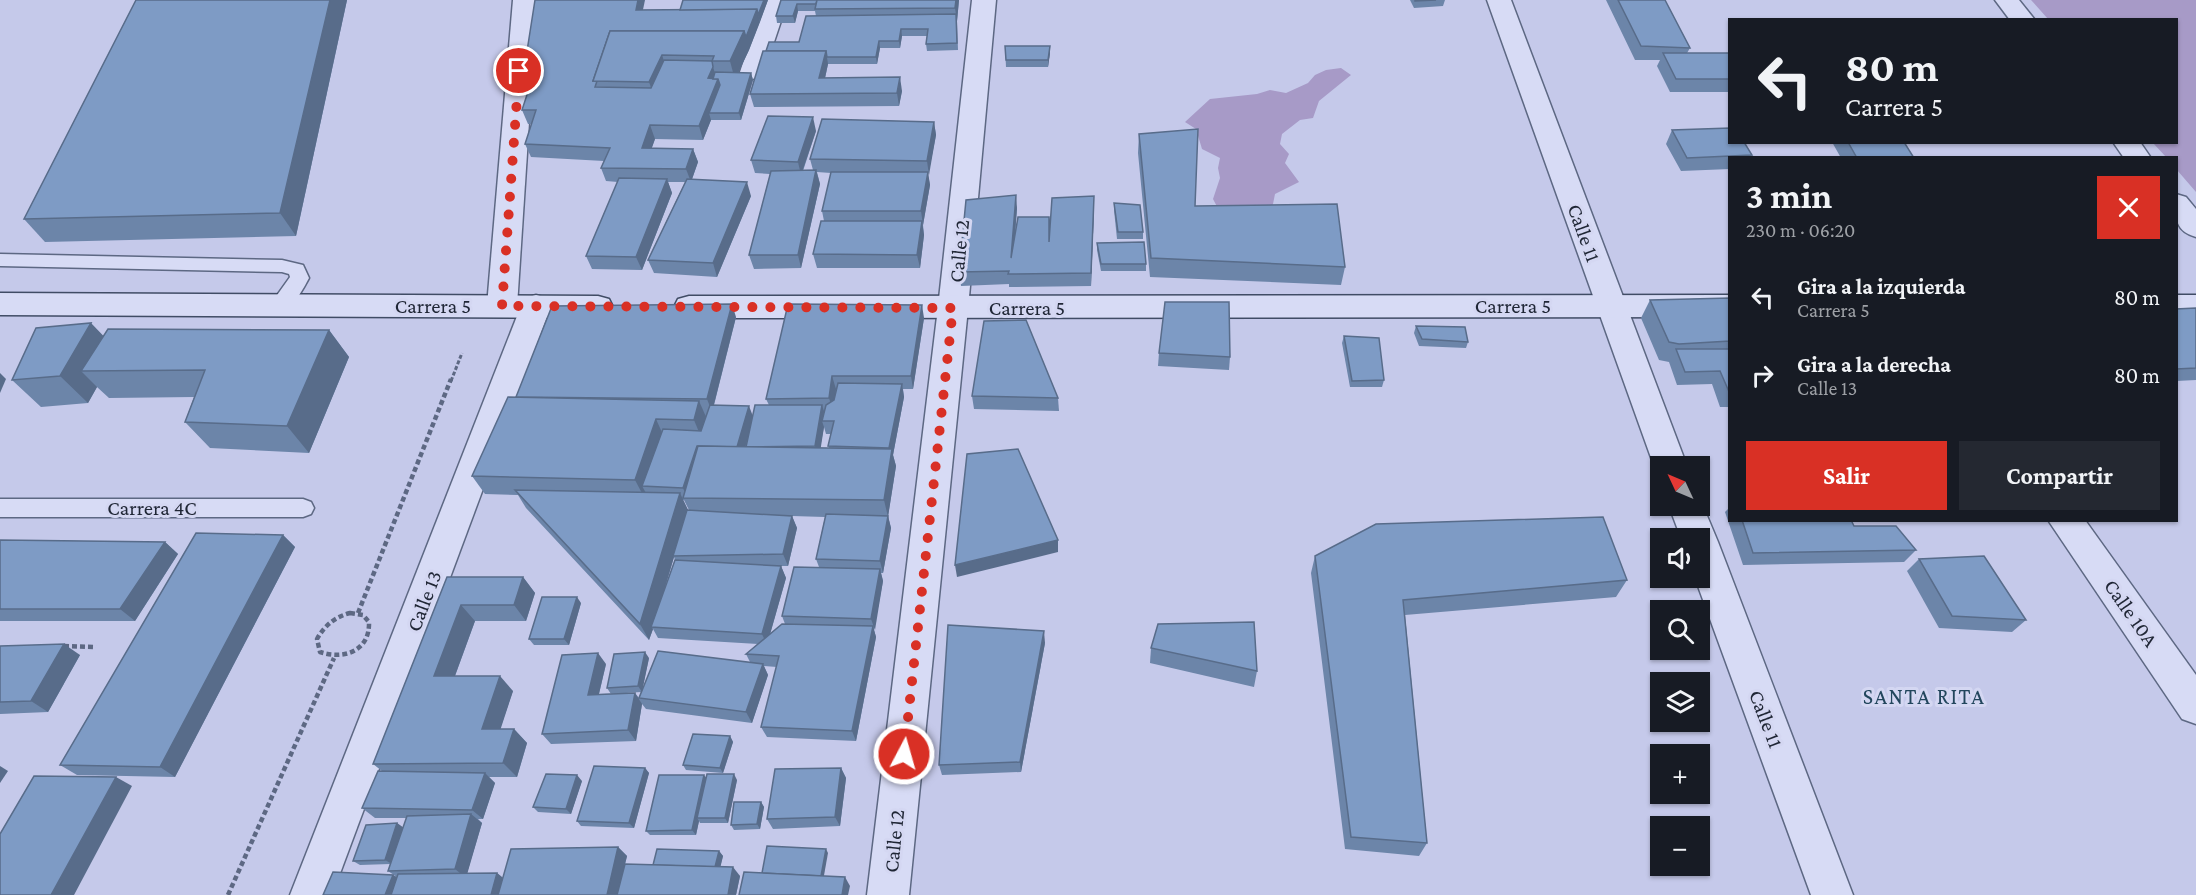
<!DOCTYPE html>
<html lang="es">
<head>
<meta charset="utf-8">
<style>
	body { margin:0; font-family:"Crimson Pro",serif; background:#242831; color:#f1f3f6; height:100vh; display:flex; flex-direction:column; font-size:22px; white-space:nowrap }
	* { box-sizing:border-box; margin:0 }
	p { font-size:20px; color:#9ea1a6 }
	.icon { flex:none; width:33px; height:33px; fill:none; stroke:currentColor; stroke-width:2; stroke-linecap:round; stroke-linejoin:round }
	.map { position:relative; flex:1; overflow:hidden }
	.panel { position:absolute; left:1728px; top:156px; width:450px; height:366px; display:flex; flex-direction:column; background:#171b24; border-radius:0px; box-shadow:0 2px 4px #0004 }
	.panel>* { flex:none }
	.hud { position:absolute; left:1728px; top:18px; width:450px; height:126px; border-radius:0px; box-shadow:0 2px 4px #0004; background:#171b24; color:#f1f3f6; overflow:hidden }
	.needle { width:39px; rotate:314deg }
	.tools { position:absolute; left:1650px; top:456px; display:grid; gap:12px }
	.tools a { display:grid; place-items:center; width:60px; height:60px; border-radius:0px; background:#171b24; box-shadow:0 2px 4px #0004; font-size:30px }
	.pin { position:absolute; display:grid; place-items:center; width:51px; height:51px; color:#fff; margin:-26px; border:3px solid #fff; border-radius:50%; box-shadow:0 2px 6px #0007 }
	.me { position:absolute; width:66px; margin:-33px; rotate:6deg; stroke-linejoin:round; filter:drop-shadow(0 0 4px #0008) }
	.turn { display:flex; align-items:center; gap:21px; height:126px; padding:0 18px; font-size:27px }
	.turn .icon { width:78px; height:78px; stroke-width:2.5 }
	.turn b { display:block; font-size:42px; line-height:51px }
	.round { display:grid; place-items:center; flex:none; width:63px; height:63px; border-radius:0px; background:#242831 }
	.head { display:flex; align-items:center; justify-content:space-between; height:102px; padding:0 18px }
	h1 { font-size:36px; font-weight:700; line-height:45px }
	.primary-button { display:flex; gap:12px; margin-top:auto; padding:12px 18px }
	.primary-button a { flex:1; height:69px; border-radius:0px; background:#d93025; color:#fff; font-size:24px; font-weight:700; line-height:69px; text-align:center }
	.primary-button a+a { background:#242831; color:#f1f3f6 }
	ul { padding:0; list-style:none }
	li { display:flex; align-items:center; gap:18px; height:78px; padding:0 18px }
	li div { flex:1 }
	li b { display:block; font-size:22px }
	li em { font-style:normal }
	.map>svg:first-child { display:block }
	.green { fill:#a79ac7 }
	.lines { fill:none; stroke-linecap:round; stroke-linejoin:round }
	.service-casing { stroke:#5d6883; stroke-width:3 }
	.minor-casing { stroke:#5d6883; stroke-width:3 }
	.secondary-casing { stroke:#404c65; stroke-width:3 }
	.path-far1 { stroke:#5d6883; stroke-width:3; stroke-dasharray:4 2; stroke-linecap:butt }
	.path { stroke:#5d6883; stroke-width:4.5; stroke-dasharray:5 3; stroke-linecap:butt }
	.service { fill:#d7dbf5; fill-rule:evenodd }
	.minor { fill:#d7dbf5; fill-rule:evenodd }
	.secondary { fill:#d7dbf5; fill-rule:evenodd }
	.wall { fill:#6c85a9; fill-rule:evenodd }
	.shaded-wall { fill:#586c8a }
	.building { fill:#7e9bc5; stroke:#586c8a; stroke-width:1.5 }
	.route { stroke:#d93025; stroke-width:10; stroke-dasharray:0 18 }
	.labels { text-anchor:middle; stroke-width:6; stroke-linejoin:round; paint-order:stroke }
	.street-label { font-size:21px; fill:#1f2635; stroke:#d4d7f2 }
	.neighbourhood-label { font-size:22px; letter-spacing:1.5px; fill:#22465d; stroke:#d4d7f2 }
</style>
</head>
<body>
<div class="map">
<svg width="2196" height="895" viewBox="0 0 2196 895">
	<rect width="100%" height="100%" fill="#c5c9ea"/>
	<g class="green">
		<polygon points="2031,0 2196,0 2196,192 2177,170 2176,158 2166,157 2153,143 2176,142 2176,20 2048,19"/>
		<polygon points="1341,68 1351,75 1319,101 1313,118 1300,120 1282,134 1280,144 1289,154 1285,163 1299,182 1275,194 1273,204 1266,214 1224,220 1213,199 1220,178 1218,168 1220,158 1202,149 1196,129 1185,122 1210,99 1257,94 1270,90 1286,93 1308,83 1315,75 1326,70"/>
	</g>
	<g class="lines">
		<g class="service-casing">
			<g id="service">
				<path d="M0 254 282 260 303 265 309 278C302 291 290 315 273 310L270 305 290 277 289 274 282 272 0 266Z"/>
				<polygon points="0,499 303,499 311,502 314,508 311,514 303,517 0,517"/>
			</g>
		</g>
		<g class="minor-casing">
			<g id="minor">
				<polygon points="513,0 537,0 517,306 513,314 502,317 491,314 487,306"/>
				<polygon points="764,0 788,0 764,72 761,77 752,79 743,77 740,72"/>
				<polygon points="972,0 996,0 968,308 909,895 867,895 938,308"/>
				<polygon points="1487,0 1511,0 1687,466 1660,466 1660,476 1654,466"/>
				<polygon points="1995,0 2019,0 2035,20 2010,20"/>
				<polygon points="2113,142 2140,142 2151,158 2124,158"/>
				<path d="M2176 194 2186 197 2196 209V237C2172 230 2176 214 2176 194Z"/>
				<polygon points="536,295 547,298 551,306 332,895 290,895 521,306 525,298"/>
				<polygon points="1700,499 1718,542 1853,895 1811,895 1695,578 1700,578 1700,538 1681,538 1669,506 1700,506"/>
				<polygon points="2048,520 2085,520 2196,675 2196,724 2182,719"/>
			</g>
		</g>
		<g class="secondary-casing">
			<g id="secondary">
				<polygon points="0,293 598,296 609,299 613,307 609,315 598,318 0,315"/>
				<polygon points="1730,295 1730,317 689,318 678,315 674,307 678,299 689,296"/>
				<rect x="2176" y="295" width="20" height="22"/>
			</g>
		</g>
		<polyline class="path-far1" points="451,381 462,353"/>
		<g class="path">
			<path d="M350 613 363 615 369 622C370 651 344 660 320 652L317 639C325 625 335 617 350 613Z"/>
			<polyline points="358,613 451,379"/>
			<polyline points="64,646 96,647"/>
			<polyline points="228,895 334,658"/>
		</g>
		<use href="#service" class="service"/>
		<use href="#minor" class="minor"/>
		<use href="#secondary" class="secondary"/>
	</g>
	<g class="wall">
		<polygon points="136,0 347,0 296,236 45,242 24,219"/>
		<polygon points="768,0 749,50 738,73 751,73 753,80 741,120 711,120 703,140 655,139 651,149 693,149 698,162 692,179 751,196 717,277 654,273 648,260 685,182 668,182 672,193 642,270 592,269 586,256 618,182 606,181 601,168 604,161 531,157 525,144 532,124 528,124 522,110 533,77 531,78 525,64 643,10 680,10"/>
		<polygon points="781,0 959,0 957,21 958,50 927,51 926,44 927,36 902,36 900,48 880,48 877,64 828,64 825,78 902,91 899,106 754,107 750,94 766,51 799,42 816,16 815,11 798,11 795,23 777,23 776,16"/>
		<polygon points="1410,0 1445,0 1443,6 1414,8"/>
		<polygon points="1606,0 1665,0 1690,48 1687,53 1730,53 1730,92 1670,92 1657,66 1660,60 1635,60"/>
		<polygon points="1005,46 1050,46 1050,53 1048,67 1006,67"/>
		<polygon points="934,122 936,135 928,175 930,185 923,225 924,235 920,268 817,268 813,254 824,221 822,211 831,173 817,172 820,184 801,268 754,269 749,255 770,174 755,173 751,160 816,131 803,171 813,170 810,159"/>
		<polygon points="1672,130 1752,155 1750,158 1730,158 1730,169 1681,171 1666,144"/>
		<polygon points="1139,134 1195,206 1345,267 1341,285 1150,277 1138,153"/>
		<polygon points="1832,142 1904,142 1914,158 1841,158"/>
		<polygon points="1114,203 1143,232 1143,239 1117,239 1114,210"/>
		<polygon points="1017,208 1015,236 1050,237 1094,209 1091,286 1009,287 1009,284 961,286 959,272"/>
		<polygon points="1097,243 1146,264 1146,271 1101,271 1097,250"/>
		<polygon points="1730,298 1730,407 1720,407 1712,384 1677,385 1669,362 1659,360 1641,318 1650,300"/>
		<polygon points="2196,308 2196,380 2176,381 2176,309"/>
		<path d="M736 317 714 405 753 415 769 405 766 399 924 318 913 389H903L904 397 893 455 896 466 888 516 891 528 883 573H881L883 581 874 630 876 637 856 741 767 737 761 727 777 667 764 666 768 675 752 723 646 709 642 704 636 741 551 744 542 734 606 664 599 694 635 693 639 698 641 692 611 694 607 688 649 658 642 690 750 662 746 654 758 644 658 638 653 629 649 640 526 508 518 495 485 494 472 476 516 397ZM824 427 826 434H831L828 446 829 448H820ZM683 500H684L689 510H688ZM792 516 825 517 816 559 819 567 782 616 785 624 770 634 786 578 781 566H775H788L797 528ZM674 557 675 560 663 595Z"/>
		<polygon points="1416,326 1468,342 1466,348 1419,346 1414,333"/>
		<polygon points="329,330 349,357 309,453 210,448 185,422 194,397 109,398 97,387 88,403 41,407 12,380 104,336"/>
		<polygon points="1344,336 1384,380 1382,387 1350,387 1342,343"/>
		<polygon points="1159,353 1230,357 1229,370 1158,366"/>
		<polygon points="972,396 1058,398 1059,411 974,409"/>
		<polygon points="1730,507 1730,520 1851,520 1854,526 1916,550 1904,562 1743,565 1725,512"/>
		<polygon points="283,535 295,547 175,777 77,775 60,765"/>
		<polygon points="0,540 165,542 178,554 135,621 0,621"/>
		<polygon points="1315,556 1627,580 1616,597 1405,615 1427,843 1419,856 1345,849 1311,573"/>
		<polygon points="1919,559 2026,620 2012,632 1939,628 1907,571"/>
		<polygon points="447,577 523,577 535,593 526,621 475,621 455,676 513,691 500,729 514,729 527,743 517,777 489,777 495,783 483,819 478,819 482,823 467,873 497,873 503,878 618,847 627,856 619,890 653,865 719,851 723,856 720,867 740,876 736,895 323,895 393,875 397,877 388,871 390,864 360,865 353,861 397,823 403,828 406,818 375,818 362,808 382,771 373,764"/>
		<polygon points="581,603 569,645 534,645 529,639"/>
		<polygon points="1045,643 1021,772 942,775 939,765"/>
		<polygon points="0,646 80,655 48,712 0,714"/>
		<polygon points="1151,648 1257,671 1254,687 1150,663"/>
		<polygon points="730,736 733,742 723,773 686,770 683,765"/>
		<polygon points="645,768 649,773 634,828 581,826 577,821"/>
		<polygon points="841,768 846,778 840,826 773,829 767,819"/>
		<polygon points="706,778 737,780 728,823 700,823 699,821 696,835 650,835 646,831"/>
		<polygon points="582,781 571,814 538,812 533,807"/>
		<polygon points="761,802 764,807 760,829 734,830 731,825"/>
	</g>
	<g class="shaded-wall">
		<polygon points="330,0 347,0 296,236 280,213"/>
		<polygon points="638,0 645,0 640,24 636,10"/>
		<polygon points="764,0 768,0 760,22 758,15"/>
		<polygon points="956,0 959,0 957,21 955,8"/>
		<polygon points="797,4 798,11 795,23 793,16"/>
		<polygon points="757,9 760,22 749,50 735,80 730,61 744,31"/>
		<polygon points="901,29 902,36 900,48 899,41"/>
		<polygon points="879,41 880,48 877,64 876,57"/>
		<polygon points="1050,46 1050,53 1048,67 1048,60"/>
		<polygon points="826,51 828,64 822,92 819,78"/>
		<polygon points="662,55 668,73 656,101 649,82"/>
		<polygon points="713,67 717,79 708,78"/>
		<polygon points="751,73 753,80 741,120 739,113"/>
		<polygon points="900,77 902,91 899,106 897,93"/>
		<polygon points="718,79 722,92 709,113 711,120 703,140 699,126"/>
		<polygon points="813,117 816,131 801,175 798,162"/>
		<polygon points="934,122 936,135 929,175 927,161"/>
		<polygon points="650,125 655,139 647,162 642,148"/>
		<polygon points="693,149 698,162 691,182 686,169"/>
		<polygon points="816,170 820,184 801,268 798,255"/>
		<polygon points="928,172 930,185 923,225 921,211"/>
		<polygon points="667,179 672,193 642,270 636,257"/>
		<polygon points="747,182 751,196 717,277 713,263"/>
		<polygon points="1016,195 1017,208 1012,272 1011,258"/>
		<polygon points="1094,196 1094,209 1091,286 1091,273"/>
		<polygon points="922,221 924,235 920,268 917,255"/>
		<polygon points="732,304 736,317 712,412 707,399"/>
		<polygon points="922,305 924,318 913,389 911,376"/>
		<polygon points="91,323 117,350 81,371 97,387 88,403 60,376"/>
		<polygon points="329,330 349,357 309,453 287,426"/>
		<polygon points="0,373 6,379 0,393"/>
		<polygon points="832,376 836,389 833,411 829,398"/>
		<polygon points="902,384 904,397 893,455 896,466 888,517 884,500 889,448"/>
		<polygon points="699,401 707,419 701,437 694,420"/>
		<polygon points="822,405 826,417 822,421 824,427 819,459 815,446"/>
		<polygon points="749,406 754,419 741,460 736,448"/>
		<polygon points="656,419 664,437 642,486 646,493 644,497 635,480"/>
		<polygon points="697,446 687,498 683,488"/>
		<polygon points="680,493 688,510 673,556 674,557 653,627 651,627 653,629 649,640 640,624"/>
		<polygon points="792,516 797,528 788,566 783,554"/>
		<polygon points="888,516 891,528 883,573 880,561"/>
		<polygon points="283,535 295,547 175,777 160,767"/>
		<polygon points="1058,540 1058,552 957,577 955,565"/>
		<polygon points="165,542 178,554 135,621 120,609"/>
		<polygon points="781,566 786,578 767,645 762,634"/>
		<polygon points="880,569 883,581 875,630 871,619"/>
		<polygon points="523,577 535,593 526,621 514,605"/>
		<polygon points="577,597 581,603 569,645 564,639"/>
		<polygon points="461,605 475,621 449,692 434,676"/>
		<polygon points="873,626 876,637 856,741 852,731"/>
		<polygon points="1044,631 1045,643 1021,772 1020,762"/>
		<polygon points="64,644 80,655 48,712 31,701"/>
		<polygon points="645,652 649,658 642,692 638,686"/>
		<polygon points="598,653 606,664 596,706 588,695"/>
		<polygon points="763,664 768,675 752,723 746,712"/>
		<polygon points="500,676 513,691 496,743 482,729"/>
		<polygon points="635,693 642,704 636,741 628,730"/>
		<polygon points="514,729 527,743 517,777 503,763"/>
		<polygon points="730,736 733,742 723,773 720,768"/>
		<polygon points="0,766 8,771 0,783"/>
		<polygon points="645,768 649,773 634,828 629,823"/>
		<polygon points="841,768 846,778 840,826 835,817"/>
		<polygon points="485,773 495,783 483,819 472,810"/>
		<polygon points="734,774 737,780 728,823 725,818"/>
		<polygon points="577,775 582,781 571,814 566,809"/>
		<polygon points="704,775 708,780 697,818 699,821 696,835 692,830"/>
		<polygon points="116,777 132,786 74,895 51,895"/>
		<polygon points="761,802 764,807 760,829 757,824"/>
		<polygon points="471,814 482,823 466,878 455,869"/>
		<polygon points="397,823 404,828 392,864 385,860"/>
		<polygon points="618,847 627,856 617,895 607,895"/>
		<polygon points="826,849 828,853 823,881 820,877"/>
		<polygon points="719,851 723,856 719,873 715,868"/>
		<polygon points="733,867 740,876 736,895 728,895"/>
		<polygon points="497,873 508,882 504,895 491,895"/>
		<polygon points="393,875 406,883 401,895 385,895"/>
		<polygon points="845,877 850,886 848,895 842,895"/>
	</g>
	<g class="building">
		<polygon points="136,0 330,0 280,213 24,219"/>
		<polygon points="535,0 638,0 636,10 757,9 746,37 744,31 610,31 593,81 597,81 595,87 651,88 664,60 712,61 713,67 708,78 718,79 699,126 650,125 642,148 693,149 686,169 601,168 610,148 525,144 536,110 522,110 537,64 525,64"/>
		<polygon points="683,0 764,0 758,15 757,9 680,10"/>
		<polygon points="781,0 817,0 816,4 797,4 793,16 776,16"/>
		<polygon points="817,0 956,0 955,8 815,9"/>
		<polygon points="1415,0 1436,0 1415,1"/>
		<polygon points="1618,0 1665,0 1690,48 1641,46"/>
		<polygon points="956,14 957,43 926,44 928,29 901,29 899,41 879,41 876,57 827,57 826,51 766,51 769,42 799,42 806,16"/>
		<polygon points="610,31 744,31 730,61 712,61 714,56 662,55 649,82 593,81"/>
		<polygon points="1005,46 1050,46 1048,60 1006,60"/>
		<polygon points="763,51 826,51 819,78 900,77 897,93 750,94"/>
		<polygon points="1663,53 1730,53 1730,79 1676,79"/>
		<polygon points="715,72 751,73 739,113 709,113 720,85 718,79 713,79"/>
		<polygon points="768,116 813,117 798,162 751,160"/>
		<polygon points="822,119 934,122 927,161 810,159"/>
		<polygon points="1730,128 1730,142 1744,142 1752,155 1687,158 1672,130"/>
		<polygon points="1198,129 1195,206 1337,204 1345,267 1151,258 1139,134"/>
		<polygon points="1848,142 1904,142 1914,158 1857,158"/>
		<polygon points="816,170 798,255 749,255 771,171"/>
		<polygon points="831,172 928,172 921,211 822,211"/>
		<polygon points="619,178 667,179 636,257 586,256"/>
		<polygon points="687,179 747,182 713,263 648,260"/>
		<polygon points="1016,195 1011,258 1018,217 1049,217 1049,242 1052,198 1094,196 1091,273 1008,274 1009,271 959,272 966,200"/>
		<polygon points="1114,203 1140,205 1143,232 1118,232"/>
		<polygon points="821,221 922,221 917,255 813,254"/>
		<polygon points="1144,242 1146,264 1101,264 1097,243"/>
		<polygon points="1730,298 1730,341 1679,344 1669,342 1650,300"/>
		<polygon points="1165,302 1229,302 1230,357 1159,353"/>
		<polygon points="732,304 707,399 516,397 552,306"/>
		<polygon points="788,304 922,305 911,376 832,376 829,398 766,399"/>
		<polygon points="2196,308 2196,368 2176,369 2176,309"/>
		<polygon points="1026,320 1058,398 972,396 984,321"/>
		<polygon points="91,323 60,376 12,380 36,328"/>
		<polygon points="1416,326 1465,327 1468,342 1422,339"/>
		<polygon points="108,329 329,330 287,426 185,422 205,370 81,371"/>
		<polygon points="1344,336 1379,338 1384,380 1352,381"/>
		<polygon points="1676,349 1730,349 1730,394 1720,371 1685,372"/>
		<polygon points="838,383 902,384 889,448 828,446 834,421 822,421 826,405 834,400"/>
		<polygon points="508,397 699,401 694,420 656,419 635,480 472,476"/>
		<polygon points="710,405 749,406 737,447 697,446 683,488 642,486 663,429 701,431"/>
		<polygon points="755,405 822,405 815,446 746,447"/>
		<polygon points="698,446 892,449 884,500 683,498"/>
		<polygon points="1018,449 1058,540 955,565 967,454"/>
		<polygon points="515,490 680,493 640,624"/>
		<polygon points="687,510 792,516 783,554 673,556"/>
		<polygon points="826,514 888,516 880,561 816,559"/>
		<polygon points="1603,517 1627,580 1403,600 1427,843 1351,837 1315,556 1376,524"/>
		<polygon points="1742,520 1851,520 1854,526 1896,526 1916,550 1753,553"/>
		<polygon points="196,533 283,535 160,767 60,765"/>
		<polygon points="0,540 165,542 120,609 0,609"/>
		<polygon points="1984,556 2026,620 1952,616 1919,559"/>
		<polygon points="675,560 781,566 762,634 651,627"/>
		<polygon points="794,567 880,569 871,619 782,616"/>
		<polygon points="447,577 523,577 514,605 461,605 434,676 500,676 482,729 514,729 503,763 373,764"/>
		<polygon points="542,597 577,597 564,639 529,639"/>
		<polygon points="1254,622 1257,671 1151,648 1158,624"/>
		<polygon points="782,624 873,626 852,731 761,727 779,656 746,654"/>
		<polygon points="948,625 1044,631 1020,762 939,765"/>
		<polygon points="64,644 31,701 0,702 0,646"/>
		<polygon points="658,651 763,664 746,712 639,698"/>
		<polygon points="645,652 638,686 607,688 614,654"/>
		<polygon points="598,653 588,695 635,693 628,730 542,734 562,655"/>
		<polygon points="693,734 730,736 720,768 683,765"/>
		<polygon points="594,766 645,768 629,823 577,821"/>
		<polygon points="841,768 835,817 767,819 775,769"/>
		<polygon points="378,771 485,773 472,810 362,808"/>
		<polygon points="546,774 577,775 566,809 533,807"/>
		<polygon points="707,774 734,774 725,818 697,818"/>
		<polygon points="659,775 704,775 692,830 646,831"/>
		<polygon points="34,776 116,777 51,895 0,895 0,834"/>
		<polygon points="734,802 761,802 757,824 731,825"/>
		<polygon points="471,814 455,869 388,871 407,816"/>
		<polygon points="397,823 385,860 353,861 366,825"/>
		<polygon points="767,846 826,849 821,876 762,873"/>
		<polygon points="618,847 607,895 498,895 511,849"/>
		<polygon points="657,849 719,851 715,867 653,865"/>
		<polygon points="625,864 733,867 728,895 617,895"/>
		<polygon points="333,872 393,875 385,895 323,895"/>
		<polygon points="744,872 845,877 842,895 739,895"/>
		<polygon points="497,873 491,895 391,895 398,874"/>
	</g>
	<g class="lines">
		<polyline class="route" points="519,71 502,306 953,308 904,754"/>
	</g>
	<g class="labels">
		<g class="street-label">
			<text transform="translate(1584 233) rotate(70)" y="7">Calle 11</text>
			<text transform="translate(959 251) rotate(-84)" y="7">Calle 12</text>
			<text x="433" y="313">Carrera 5</text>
			<text x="1513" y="313">Carrera 5</text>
			<text x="1027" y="315">Carrera 5</text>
			<text x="152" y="515">Carrera 4C</text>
			<text transform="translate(424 601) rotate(-69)" y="7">Calle 13</text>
			<text transform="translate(2131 613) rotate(55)" y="7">Calle 10A</text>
			<text transform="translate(1766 719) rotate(69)" y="7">Calle 11</text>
			<text transform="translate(894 841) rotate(-84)" y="7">Calle 12</text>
		</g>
		<g class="neighbourhood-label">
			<text x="1924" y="704">SANTA RITA</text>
		</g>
	</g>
</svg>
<div class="tools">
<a><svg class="needle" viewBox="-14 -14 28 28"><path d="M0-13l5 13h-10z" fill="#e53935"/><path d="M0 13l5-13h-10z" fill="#9ea1a6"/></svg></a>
<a><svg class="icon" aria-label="sound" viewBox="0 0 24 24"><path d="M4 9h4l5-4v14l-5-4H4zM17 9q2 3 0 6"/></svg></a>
<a><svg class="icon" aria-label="search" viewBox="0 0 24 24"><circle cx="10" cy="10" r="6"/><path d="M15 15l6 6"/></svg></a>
<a><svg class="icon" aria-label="layers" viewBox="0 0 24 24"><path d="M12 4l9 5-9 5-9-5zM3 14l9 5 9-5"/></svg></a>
<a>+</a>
<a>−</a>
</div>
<div class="pin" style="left:519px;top:71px;background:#d93025"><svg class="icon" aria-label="arrive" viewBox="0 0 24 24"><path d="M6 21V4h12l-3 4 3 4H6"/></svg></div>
<svg class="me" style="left:904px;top:754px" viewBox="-20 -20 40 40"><circle r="17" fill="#d93025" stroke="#fff" stroke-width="3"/><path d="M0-11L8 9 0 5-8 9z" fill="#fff"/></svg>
<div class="hud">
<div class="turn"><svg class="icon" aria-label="left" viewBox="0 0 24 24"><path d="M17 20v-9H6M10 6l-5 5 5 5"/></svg><div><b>80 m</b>Carrera 5</div></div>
</div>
<section class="panel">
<div class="head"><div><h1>3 min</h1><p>230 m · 06:20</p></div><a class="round" style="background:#d93025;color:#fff"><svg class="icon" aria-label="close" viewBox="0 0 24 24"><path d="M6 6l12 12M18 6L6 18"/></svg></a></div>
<ul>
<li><svg class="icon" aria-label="left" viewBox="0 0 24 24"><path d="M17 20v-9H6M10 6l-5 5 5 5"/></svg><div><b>Gira a la izquierda</b><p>Carrera 5</p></div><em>80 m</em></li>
<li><svg class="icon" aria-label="right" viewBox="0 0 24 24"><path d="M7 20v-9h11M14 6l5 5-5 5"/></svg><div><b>Gira a la derecha</b><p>Calle 13</p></div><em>80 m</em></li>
</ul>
<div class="primary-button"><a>Salir</a><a>Compartir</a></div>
</section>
</div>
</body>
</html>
